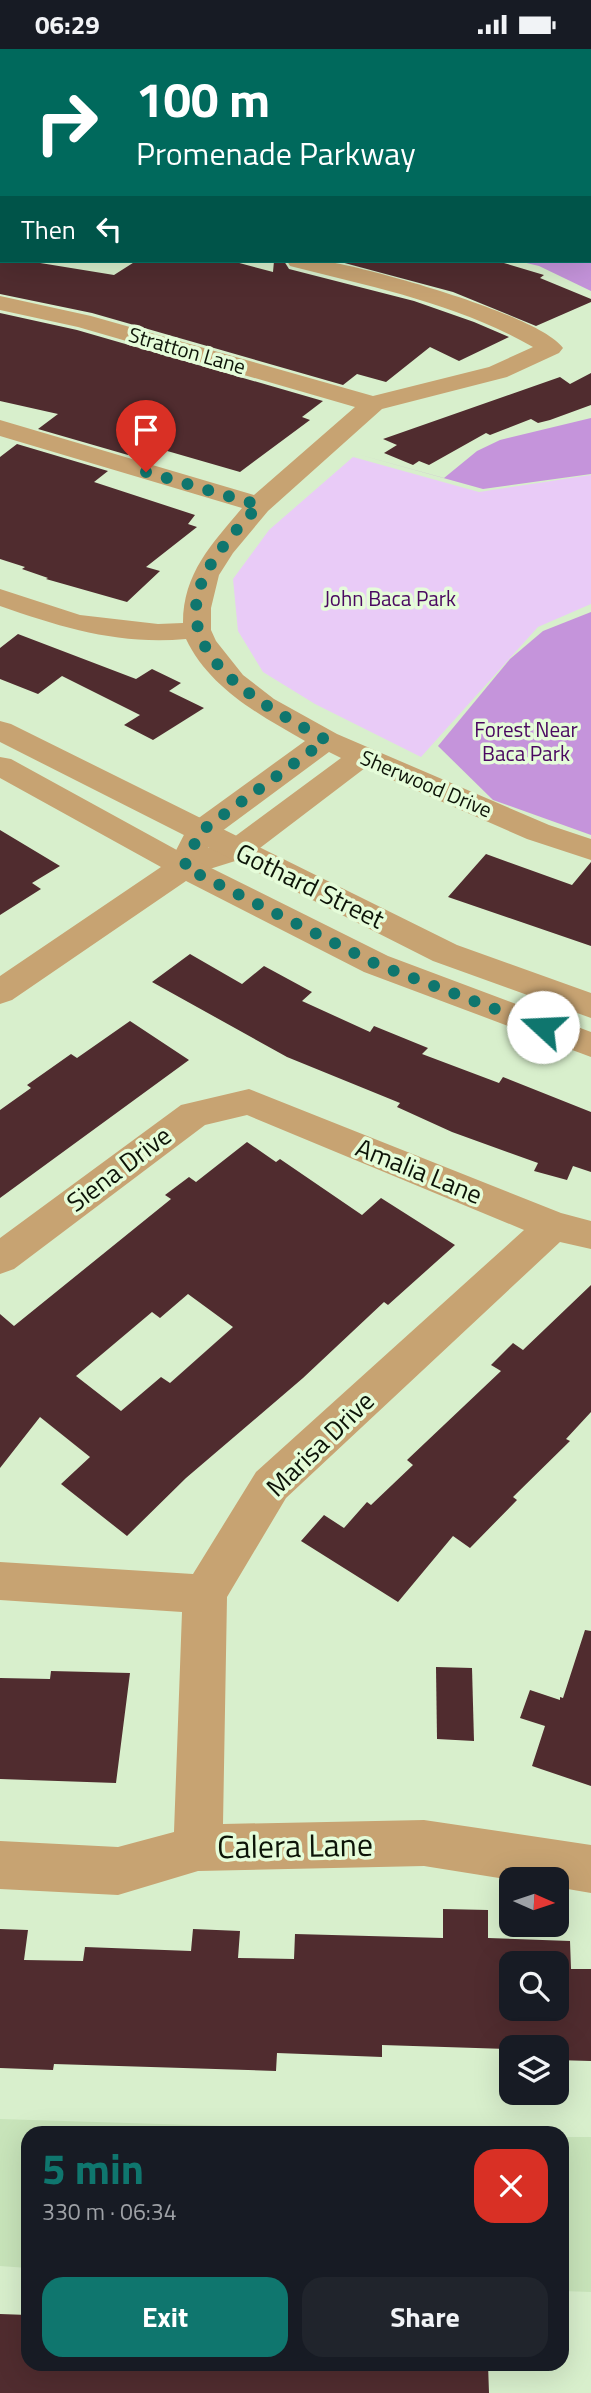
<!DOCTYPE html>
<html lang="en">
<head>
<meta charset="utf-8">
<style>
	body { margin:0; font-family:"Titillium Web",sans-serif; background:#20242c; color:#f1f3f6; height:100vh; display:flex; flex-direction:column; font-size:26px; white-space:nowrap }
	* { box-sizing:border-box; margin:0 }
	p { font-size:23px; color:#9ea1a6 }
	.icon { flex:none; width:38px; height:38px; fill:none; stroke:currentColor; stroke-width:2; stroke-linecap:round; stroke-linejoin:round }
	.map { position:relative; flex:1; overflow:hidden }
	.sheet { position:absolute; left:21px; top:2077px; width:548px; height:245px; display:flex; flex-direction:column; background:#171b24; border-radius:21px; box-shadow:0 7px 28px #0002 }
	.sheet>* { flex:none }
	.top-card { position:absolute; left:0px; top:0px; width:592px; height:214px; box-shadow:0 7px 28px #0002; background:#00695c; color:#fff; overflow:hidden }
	.needle { width:46px; rotate:93deg }
	.buttons { position:absolute; left:499px; top:1818px; display:grid; gap:14px }
	.buttons a { display:grid; place-items:center; width:70px; height:70px; border-radius:14px; background:#171b24; box-shadow:0 7px 28px #0002; font-size:35px }
	.pin { position:absolute; display:grid; place-items:center; width:60px; height:60px; color:#fff; margin:-72px -30px; border-radius:50% 50% 50% 0; rotate:-45deg; box-shadow:0 0 7px #0007 }
	.pin .icon { rotate:45deg }
	.me { position:absolute; width:77px; margin:-38px; rotate:290deg; stroke-linejoin:round; filter:drop-shadow(0 0 5px #0008) }
	.turn { display:flex; align-items:center; gap:24px; height:147px; padding:0 21px; font-size:32px }
	.turn .icon { width:91px; height:91px; stroke-width:2.5 }
	.turn b { display:block; font-size:49px; line-height:60px }
	.then { display:flex; align-items:center; height:66px; padding:0 21px; background:#0003; gap:14px; font-size:26px }
	.round { display:grid; place-items:center; flex:none; width:74px; height:74px; border-radius:21px; background:#20242c }
	.head { display:flex; align-items:center; justify-content:space-between; height:119px; padding:0 21px }
	h1 { font-size:42px; font-weight:700; line-height:52px; color:#0f766e }
	.cta { display:flex; gap:14px; margin-top:auto; padding:14px 21px }
	.cta a { flex:1; height:80px; border-radius:21px; background:#0f766e; color:#fff; font-size:28px; font-weight:700; line-height:80px; text-align:center }
	.cta a+a { background:#20242c; color:#f1f3f6 }
	.status { display:flex; justify-content:space-between; align-items:center; height:49px; padding:0 35px; background:#171b24; direction:ltr }
	.status svg { height:19px; fill:currentColor }
	.map>svg:first-child { display:block }
	.built { fill:#c8e4ba }
	.green { fill:#e9cbf7 }
	.forest { fill:#c594db }
	.building { fill:#502c2f; fill-rule:evenodd }
	.lines { fill:none; stroke-linecap:round; stroke-linejoin:round }
	.minor { fill:#c7a372; fill-rule:evenodd }
	.tertiary { fill:#c7a372; fill-rule:evenodd }
	.secondary { fill:#b5802b; fill-rule:evenodd }
	.route { stroke:#0f766e; stroke-width:12; stroke-dasharray:0 21.6 }
	.labels { text-anchor:middle; stroke-width:7; stroke-linejoin:round; paint-order:stroke }
	.far-street-label { font-size:21px; fill:#0d1408; stroke:#e5fcd9 }
	.far-park-label { font-size:21px; fill:#4a0860; stroke:#e5fcd9 }
	.street-label { font-size:26px; fill:#0d1408; stroke:#e5fcd9 }
	.near-street-label { font-size:32px; fill:#0d1408; stroke:#e5fcd9 }
</style>
</head>
<body>
<div class="status"><b>06:29</b><svg viewBox="0 0 49 12"><path d="M0 12V9h3v3zM5 12V6h3v6zM10 12V3h3v9zM15 12V0h3v12zM26 1h20v11H26zM47 4h2v5h-2z"/></svg></div>
<div class="map">
<svg width="591" height="2344" viewBox="0 0 591 2344">
	<rect width="100%" height="100%" fill="#d8efcc"/>
	<g class="built">
		<polygon points="0,2070 454,2084 28,2084 28,2219 0,2217"/>
		<polygon points="562,2088 591,2088 591,2243 562,2242"/>
	</g>
	<polygon class="green" points="353,408 479,443 591,426 591,555 538,578 421,708 315,655 263,623 238,582 233,530 269,481"/>
	<g class="forest">
		<polygon points="590,140 591,140 591,242 539,217 518,212 590,212"/>
		<polygon points="591,369 591,425 483,440 357,405 444,429 477,402 500,391"/>
		<polygon points="591,563 591,786 493,751 438,697 510,610 543,582"/>
	</g>
	<g class="building">
		<polygon points="0,207 2,212 28,212 114,226 136,212 232,212 273,223 274,212 284,212 289,220 414,252 474,273 509,288 459,312 430,298 386,333 357,325 343,336 92,264 0,245"/>
		<polygon points="337,212 497,212 544,226 540,229 591,250 591,253 536,277 453,243"/>
		<polygon points="0,264 77,281 323,352 302,368 310,371 240,423 143,395 128,406 38,380 58,365 0,352"/>
		<polygon points="591,324 591,356 550,371 538,374 531,370 490,386 486,384 429,416 419,412 413,416 384,404 397,396 383,390 560,328 570,335"/>
		<polygon points="17,395 108,422 94,433 195,466 188,475 197,478 146,518 160,522 127,553 46,530 48,529 22,520 25,518 0,510 0,408"/>
		<polygon points="18,585 136,630 152,620 181,634 169,642 204,659 153,691 124,676 140,666 62,627 38,645 0,630 0,599"/>
		<polygon points="0,781 60,817 32,834 41,840 0,866"/>
		<polygon points="486,805 572,836 591,813 591,897 448,848"/>
		<polygon points="190,905 242,935 264,917 312,943 302,952 370,983 374,977 428,999 422,1005 499,1034 503,1028 591,1063 591,1123 573,1117 567,1131 534,1122 538,1114 452,1083 397,1058 400,1054 287,1008 152,933"/>
		<polygon points="130,972 189,1011 0,1149 0,1061 31,1039 27,1036 71,1005 77,1009"/>
		<path d="M247 1093 276 1113 280 1110 362 1166 381 1149 455 1196 388 1256 384 1253 303 1329 186 1429 127 1487 61 1435 90 1408 40 1368 0 1419V1265L14 1277 171 1150 165 1146 189 1128 196 1133ZM188 1245 233 1278 170 1334 161 1328 121 1362 76 1327 152 1263 160 1269Z"/>
		<polygon points="591,1236 591,1363 566,1390 570,1392 513,1448 517,1451 470,1499 453,1487 398,1553 301,1492 324,1466 344,1479 367,1453 371,1456 413,1416 407,1411 501,1322 491,1316 513,1294 523,1301"/>
		<polygon points="585,1581 591,1582 591,1737 532,1717 545,1677 520,1669 530,1641 560,1651 560,1648 563,1649"/>
		<polygon points="436,1618 472,1619 474,1692 437,1690"/>
		<polygon points="51,1622 130,1624 116,1734 0,1730 0,1629 50,1630"/>
		<path d="M443 1860 488 1861V1889L570 1892 571 1920H591V2012L556 2011V1998H511V2009H507V2000L382 1996V2008L277 2004 276 2022 54 2015 53 2021 0 2019V1880L28 1881 24 1911 83 1912 85 1898 191 1902 193 1880 240 1882 238 1909 294 1910 295 1885 443 1889ZM511 1914H556V1960H511Z"/>
		<polygon points="0,2265 28,2266 28,2315 488,2315 489,2344 0,2344"/>
	</g>
	<g class="lines">
		<g class="minor">
			<rect x="590" y="65" width="1" height="13"/>
			<polygon points="0,136 2,136 0,152"/>
			<path d="M287 212C299 211 313 210 325 212 369 219 540 266 563 299L559 304 507 328 382 360 268 462 233 504 219 526 211 559V581L216 592 243 626 274 650 337 685 549 776 591 790V811L527 790 365 719 248 808 184 828 173 825 168 817 189 776 305 692C261 667 209 639 186 590 119 596 63 579 0 557V540L80 566 158 575 183 574C183 524 212 495 242 459L0 387V371L254 446 355 358 78 278 0 261V247L91 267 373 347 489 318 533 298C458 255 373 238 290 217ZM329 703 341 709 226 794 208 799 214 788Z"/>
			<polygon points="249,1040 561,1164 591,1172 591,1200 560,1193 286,1449 227,1548 223,1775 424,1771 591,1796 591,1844 556,1838 556,1830 511,1831 424,1817 198,1822 118,1846 0,1840 0,1792 118,1798 174,1783 182,1563 0,1551 0,1513 193,1525 256,1423 524,1181 247,1066 205,1076 14,1220 0,1225 0,1189 181,1056"/>
		</g>
		<g class="tertiary">
			<polygon points="0,672 11,675 457,896 591,944 591,969 433,912 0,693"/>
			<polygon points="0,708 11,710 195,811 388,907 591,983 591,1008 364,923 186,832 12,951 0,955 0,927 161,818 0,729"/>
		</g>
		<g class="secondary">
			<polygon points="480,0 591,0 591,8 590,2"/>
			<rect x="0" y="3" width="2" height="12"/>
		</g>
	</g>
	<g class="lines">
		<path class="route" d="M146 423 259 456C240 477 219 499 206 524 163 608 268 658 326 691L200 783 184 818 376 915 543 978"/>
	</g>
	<g class="labels">
		<g class="far-street-label">
			<text transform="translate(187 302) rotate(16)" y="7">Stratton Lane</text>
			<text transform="translate(426 735) rotate(23)" y="7">Sherwood Drive</text>
		</g>
		<g class="far-park-label">
			<text x="390" y="557">John Baca Park</text>
			<text x="526" y="688">Forest Near<tspan x="526" dy="24">Baca Park</tspan></text>
		</g>
		<g class="street-label">
			<text transform="translate(310 837) rotate(26)" y="9">Gothard Street</text>
			<text transform="translate(119 1120) rotate(-37)" y="9">Siena Drive</text>
			<text transform="translate(419 1122) rotate(22)" y="9">Amalia Lane</text>
			<text transform="translate(320 1395) rotate(-44)" y="9">Marisa Drive</text>
		</g>
		<g class="near-street-label">
			<text transform="translate(295 1797) rotate(-1)" y="11">Calera Lane</text>
		</g>
	</g>
</svg>
<div class="buttons">
<a><svg class="needle" viewBox="-14 -14 28 28"><path d="M0-13l5 13h-10z" fill="#e53935"/><path d="M0 13l5-13h-10z" fill="#9ea1a6"/></svg></a>
<a><svg class="icon" aria-label="search" viewBox="0 0 24 24"><circle cx="10" cy="10" r="6"/><path d="M15 15l6 6"/></svg></a>
<a><svg class="icon" aria-label="layers" viewBox="0 0 24 24"><path d="M12 4l9 5-9 5-9-5zM3 14l9 5 9-5"/></svg></a>
</div>
<div class="pin" style="left:146px;top:423px;background:#d93025"><svg class="icon" aria-label="arrive" viewBox="0 0 24 24"><path d="M6 21V4h12l-3 4 3 4H6"/></svg></div>
<svg class="me" style="left:543px;top:978px" viewBox="-20 -20 40 40"><circle r="19" fill="#fff"/><path d="M0-13L10 11 0 6-10 11z" fill="#0f766e"/></svg>
<div class="top-card">
<div class="turn"><svg class="icon" aria-label="right" viewBox="0 0 24 24"><path d="M7 20v-9h11M14 6l5 5-5 5"/></svg><div><b>100 m</b>Promenade Parkway</div></div>
<div class="then">Then<svg class="icon" aria-label="left" viewBox="0 0 24 24"><path d="M17 20v-9H6M10 6l-5 5 5 5"/></svg></div>
</div>
<section class="sheet">
<div class="head"><div><h1>5 min</h1><p>330 m · 06:34</p></div><a class="round" style="background:#d93025;color:#fff"><svg class="icon" aria-label="close" viewBox="0 0 24 24"><path d="M6 6l12 12M18 6L6 18"/></svg></a></div>
<div class="cta"><a>Exit</a><a>Share</a></div>
</section>
</div>
</body>
</html>
